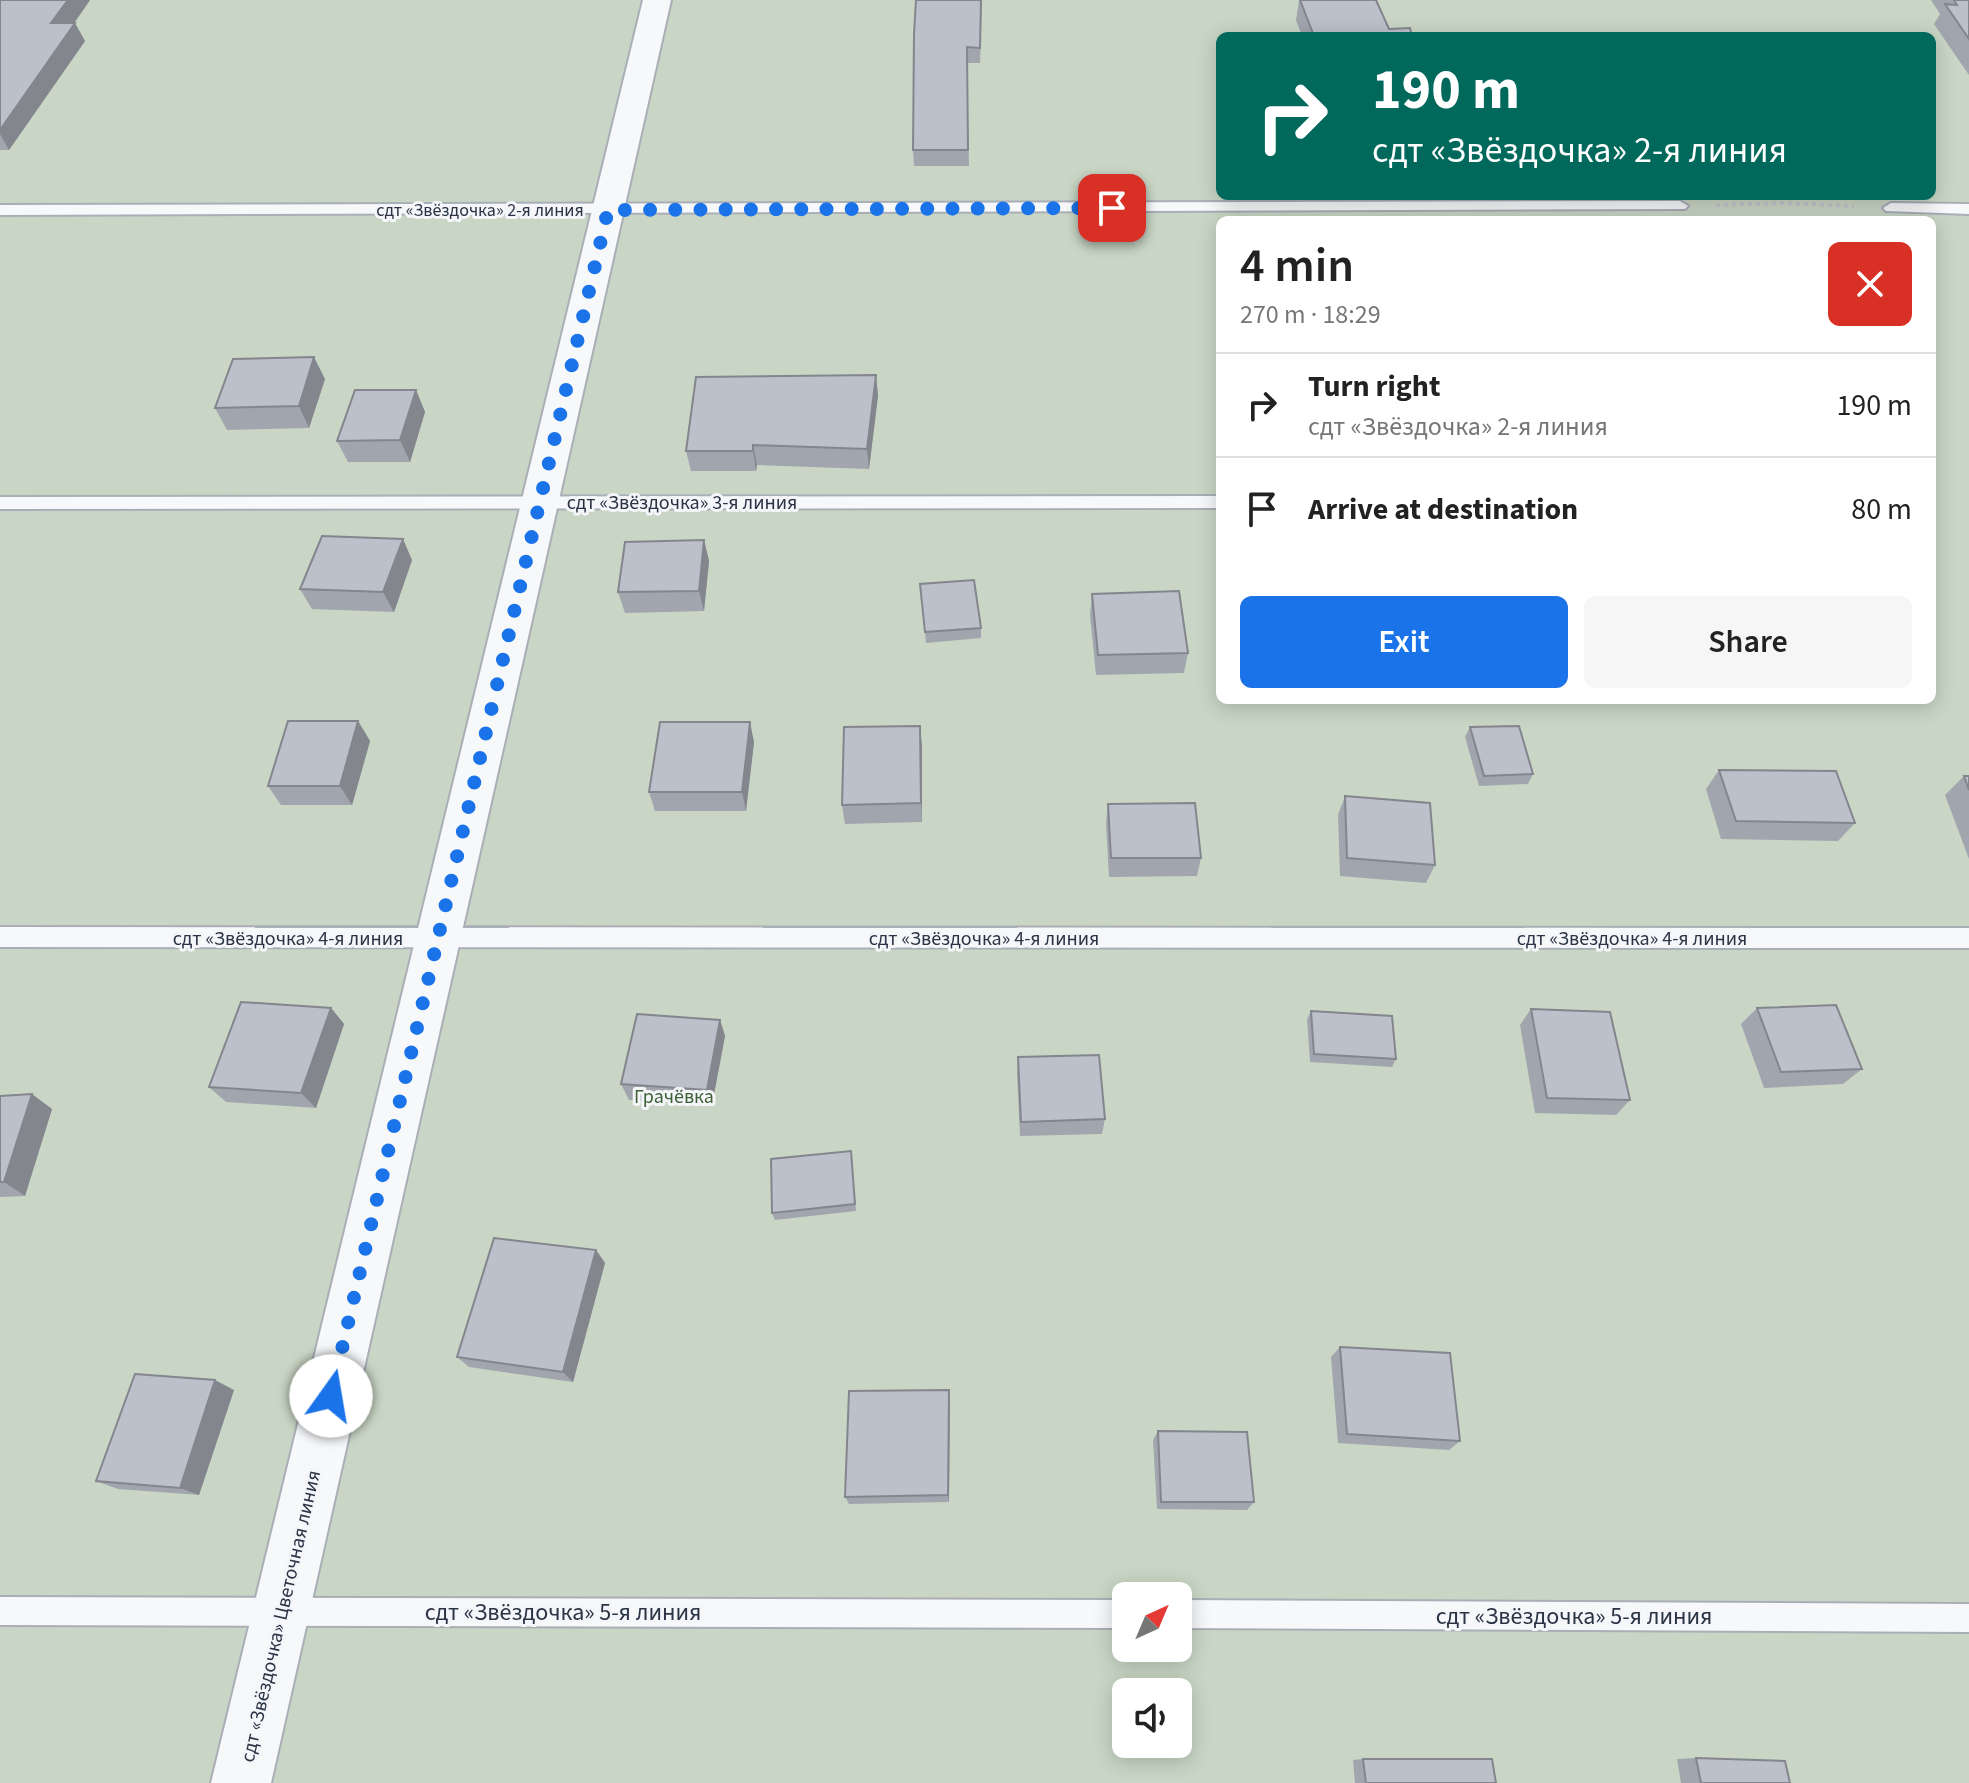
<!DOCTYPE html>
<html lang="en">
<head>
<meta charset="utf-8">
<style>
	body { margin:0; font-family:"Source Sans 3",sans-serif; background:#f6f6f6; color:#222; height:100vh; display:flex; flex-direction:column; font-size:30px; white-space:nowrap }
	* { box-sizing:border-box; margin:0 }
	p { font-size:26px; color:#767676 }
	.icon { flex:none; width:44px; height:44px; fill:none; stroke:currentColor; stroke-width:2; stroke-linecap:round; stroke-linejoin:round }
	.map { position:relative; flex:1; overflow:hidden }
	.panel { position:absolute; left:1216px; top:216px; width:720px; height:488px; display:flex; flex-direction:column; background:#fff; border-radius:12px; box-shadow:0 4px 20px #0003 }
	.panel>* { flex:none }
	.banner { position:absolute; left:1216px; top:32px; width:720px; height:168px; border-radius:12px; box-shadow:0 4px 20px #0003; background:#00695c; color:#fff; overflow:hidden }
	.needle { width:52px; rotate:44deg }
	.controls { position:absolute; left:1112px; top:1582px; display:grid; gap:16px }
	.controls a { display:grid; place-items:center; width:80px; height:80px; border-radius:12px; background:#fff; box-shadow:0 4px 20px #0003; font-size:40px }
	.pin { position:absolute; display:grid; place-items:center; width:68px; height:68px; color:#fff; margin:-34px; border-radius:16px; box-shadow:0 4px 12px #0006 }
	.me { position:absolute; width:88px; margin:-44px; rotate:13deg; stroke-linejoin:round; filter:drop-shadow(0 0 6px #0008) }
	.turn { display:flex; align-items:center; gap:28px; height:168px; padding:0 24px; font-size:36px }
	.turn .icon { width:104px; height:104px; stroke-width:2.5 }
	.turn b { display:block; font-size:56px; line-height:68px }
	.round { display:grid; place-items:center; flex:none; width:84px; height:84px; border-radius:12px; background:#f6f6f6 }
	.overview { display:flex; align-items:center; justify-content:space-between; height:136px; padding:0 24px }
	h1 { font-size:48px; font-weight:600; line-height:60px }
	.primary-button { display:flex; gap:16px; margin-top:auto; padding:16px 24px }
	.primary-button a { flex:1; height:92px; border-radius:12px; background:#1a73e8; color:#fff; font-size:32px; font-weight:600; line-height:92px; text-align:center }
	.primary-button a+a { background:#f6f6f6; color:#222 }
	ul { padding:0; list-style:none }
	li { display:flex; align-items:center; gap:24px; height:104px; padding:0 24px; border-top:2px solid #e0e0e0 }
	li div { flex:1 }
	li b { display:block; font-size:30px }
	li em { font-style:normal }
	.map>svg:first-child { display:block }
	.green { fill:#c9d6c5; fill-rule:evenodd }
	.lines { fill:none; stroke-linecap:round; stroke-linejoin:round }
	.service-casing { stroke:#a9aeb7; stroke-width:4 }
	.minor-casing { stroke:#a9aeb7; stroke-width:4 }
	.path { stroke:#c2c5cb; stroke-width:4; stroke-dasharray:4 4; stroke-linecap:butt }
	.service { fill:#f7f8fa; fill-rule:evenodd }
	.minor { fill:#f7f8fa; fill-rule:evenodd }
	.wall { fill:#a1a5ae }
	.shaded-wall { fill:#83868d }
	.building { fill:#bbc0ca; stroke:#83868d; stroke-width:2 }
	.route { stroke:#1a73e8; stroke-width:14; stroke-dasharray:0 25.2 }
	.labels { text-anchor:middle; stroke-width:6; stroke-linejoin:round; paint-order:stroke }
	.far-street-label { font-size:18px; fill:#2b3445; stroke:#f4f6f9 }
	.street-label { font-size:20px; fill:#2b3445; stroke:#f4f6f9 }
	.park-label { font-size:20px; fill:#3f6138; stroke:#f4f6f9 }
	.near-street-label { font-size:24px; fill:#2b3445; stroke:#f4f6f9 }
</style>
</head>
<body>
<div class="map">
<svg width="1969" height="1783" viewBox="0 0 1969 1783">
	<rect width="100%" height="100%" fill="#e4e7ec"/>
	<path class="green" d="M0 0H1969V1783H0ZM1220 36H1932V196H1220ZM1220 220H1932V700H1220ZM1126 1596H1178V1648H1126ZM1126 1692H1178V1744H1126Z"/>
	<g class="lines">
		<g class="service-casing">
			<g id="service">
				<polygon points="1680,201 1688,206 1685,209 0,215 0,205"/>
				<polygon points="1891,203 1969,204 1969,214 1886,211 1883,208"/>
				<polygon points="1220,496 1220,508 0,509 0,497"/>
				<polygon points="0,927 1969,928 1969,948 0,947"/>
				<polygon points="0,1597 1126,1600 1126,1628 0,1625"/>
				<polygon points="1178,1600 1969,1604 1969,1632 1178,1628"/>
			</g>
		</g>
		<g class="minor-casing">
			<polygon id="minor" points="643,0 671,0 271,1783 211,1783"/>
		</g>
		<polyline class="path" points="1716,205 1783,203 1854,206"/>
		<use href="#service" class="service"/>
		<use href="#minor" class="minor"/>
	</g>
	<g class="wall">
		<polygon points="0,0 90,0 74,23 85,41 9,150 0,150"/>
		<polygon points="982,0 980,63 967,63 969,166 914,166 913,150"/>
		<polygon points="1299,0 1389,29 1412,36 1302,36 1296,20"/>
		<polygon points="1931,0 1969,0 1969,75 1934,24 1940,14"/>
		<polygon points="876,375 878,396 869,469 757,465 756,471 691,471 686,451"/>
		<polygon points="325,379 309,428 227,430 215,408"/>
		<polygon points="416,390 425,412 410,462 348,462 337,441"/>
		<polygon points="704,540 709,561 704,611 625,613 618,592"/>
		<polygon points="412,560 394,612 312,609 300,589"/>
		<polygon points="920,584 981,628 981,638 926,643"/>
		<polygon points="1092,594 1188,653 1184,673 1096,675 1090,615"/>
		<polygon points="358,721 370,741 352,805 281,805 268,786"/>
		<polygon points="920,726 922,822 845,824 842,805"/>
		<polygon points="1470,727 1533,774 1528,784 1479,786 1465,737"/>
		<polygon points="754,742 746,811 655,811 649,792"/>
		<polygon points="1719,770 1855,823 1838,841 1721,839 1706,789"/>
		<polygon points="1964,776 1969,776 1969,859 1945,795"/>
		<polygon points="1345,796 1435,865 1426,883 1340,876 1338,815"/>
		<polygon points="1108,804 1201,858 1197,876 1109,877 1106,823"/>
		<polygon points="331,1008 344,1024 316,1108 226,1102 209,1087"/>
		<polygon points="1757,1008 1862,1069 1843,1084 1764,1088 1741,1024"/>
		<polygon points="1531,1009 1630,1100 1616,1115 1535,1113 1520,1025"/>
		<polygon points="1311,1011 1396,1059 1392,1067 1310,1062 1307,1019"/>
		<polygon points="720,1020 725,1036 712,1105 629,1100 621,1084"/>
		<polygon points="1018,1057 1105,1119 1102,1134 1020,1136 1017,1073"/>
		<polygon points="0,1096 52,1109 25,1196 0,1197"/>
		<polygon points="852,1158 856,1211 775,1220 772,1213"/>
		<polygon points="596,1250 605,1263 573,1382 469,1367 457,1357"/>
		<polygon points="1340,1347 1460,1441 1449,1450 1338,1443 1331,1357"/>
		<polygon points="234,1390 199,1495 118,1489 96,1481"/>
		<polygon points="949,1390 949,1502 849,1504 845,1497"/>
		<polygon points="1158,1431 1254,1502 1247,1510 1157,1509 1153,1440"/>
		<polygon points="1696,1758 1790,1783 1681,1783 1677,1759"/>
		<polygon points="1363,1759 1496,1783 1355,1783 1353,1760"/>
	</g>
	<g class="shaded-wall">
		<polygon points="68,0 90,0 61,42 51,23"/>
		<polygon points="75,23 85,41 9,150 0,134 0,130"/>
		<polygon points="314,357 325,379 309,428 299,406"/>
		<polygon points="876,375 878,396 869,469 867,449"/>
		<polygon points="416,390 425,412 410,462 400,440"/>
		<polygon points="753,445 757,465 756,471 753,451"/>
		<polygon points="403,539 412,560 394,612 383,592"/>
		<polygon points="704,540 709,561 704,611 699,591"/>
		<polygon points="358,721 370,741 352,805 340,786"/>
		<polygon points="750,722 754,742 746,811 742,792"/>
		<polygon points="920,726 922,746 922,822 921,803"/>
		<polygon points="331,1008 344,1024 316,1108 301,1093"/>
		<polygon points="720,1020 725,1036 712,1105 707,1090"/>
		<polygon points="32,1094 52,1109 25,1196 4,1182"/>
		<polygon points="596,1250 605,1263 573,1382 563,1372"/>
		<polygon points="215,1380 234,1390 199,1495 180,1488"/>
		<polygon points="949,1390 950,1400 949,1502 948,1495"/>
	</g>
	<g class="building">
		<polygon points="0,0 68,0 51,23 75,23 0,130"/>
		<polygon points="916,0 981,0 980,48 967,47 968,150 913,150 914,34"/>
		<polygon points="1300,0 1376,0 1389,29 1410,28 1412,36 1314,36"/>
		<polygon points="1954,0 1969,0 1969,39 1945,4 1957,5"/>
		<polygon points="314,357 299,406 215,408 233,359"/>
		<polygon points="876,375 867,449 753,445 753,451 686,451 696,377"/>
		<polygon points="355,390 416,390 400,440 337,441"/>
		<polygon points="322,536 403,539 383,592 300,589"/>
		<polygon points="704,540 699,591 618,592 625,542"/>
		<polygon points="974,580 981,628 925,632 920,584"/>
		<polygon points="1179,591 1188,653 1098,655 1092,594"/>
		<polygon points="288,721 358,721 340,786 268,786"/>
		<polygon points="660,722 750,722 742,792 649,792"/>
		<polygon points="920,726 921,803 842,805 844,727"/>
		<polygon points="1519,726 1533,774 1484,776 1470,727"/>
		<polygon points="1719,770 1836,771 1855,823 1736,821"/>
		<polygon points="1964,776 1969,776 1969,790"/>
		<polygon points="1345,796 1430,803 1435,865 1347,858"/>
		<polygon points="1195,803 1201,858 1111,858 1108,804"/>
		<polygon points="241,1002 331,1008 301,1093 209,1087"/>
		<polygon points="1836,1005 1862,1069 1781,1072 1757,1008"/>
		<polygon points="1531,1009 1610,1012 1630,1100 1547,1098"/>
		<polygon points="1311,1011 1392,1016 1396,1059 1314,1054"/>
		<polygon points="637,1014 720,1020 707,1090 621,1084"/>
		<polygon points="1099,1055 1105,1119 1021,1122 1018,1057"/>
		<polygon points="32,1094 4,1182 0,1182 0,1096"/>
		<polygon points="851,1151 855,1204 772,1213 771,1159"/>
		<polygon points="494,1238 596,1250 563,1372 457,1357"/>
		<polygon points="1340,1347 1450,1353 1460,1441 1347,1434"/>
		<polygon points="135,1374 215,1380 180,1488 96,1481"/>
		<polygon points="949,1390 948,1495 845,1497 849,1391"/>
		<polygon points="1158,1431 1247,1432 1254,1502 1161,1502"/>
		<polygon points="1696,1758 1785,1761 1790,1783 1701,1783"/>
		<polygon points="1363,1759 1492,1759 1496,1783 1366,1783"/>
	</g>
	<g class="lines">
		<polyline class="route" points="331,1396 608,210 1112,208"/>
	</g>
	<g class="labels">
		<g class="far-street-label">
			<text x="480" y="216">сдт «Звёздочка» 2-я линия</text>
		</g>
		<g class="street-label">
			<text x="682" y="509">сдт «Звёздочка» 3-я линия</text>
			<text x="288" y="945">сдт «Звёздочка» 4-я линия</text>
			<text x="984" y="945">сдт «Звёздочка» 4-я линия</text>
			<text x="1632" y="945">сдт «Звёздочка» 4-я линия</text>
			<text transform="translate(280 1616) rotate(-77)" y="7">сдт «Звёздочка» Цветочная линия</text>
		</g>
		<g class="park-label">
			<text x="674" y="1103">Грачёвка</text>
		</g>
		<g class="near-street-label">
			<text x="563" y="1620">сдт «Звёздочка» 5-я линия</text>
			<text x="1574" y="1624">сдт «Звёздочка» 5-я линия</text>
		</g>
	</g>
</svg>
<div class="controls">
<a><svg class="needle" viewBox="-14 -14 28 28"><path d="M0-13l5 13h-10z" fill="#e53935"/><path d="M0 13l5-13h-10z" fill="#767676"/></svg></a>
<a><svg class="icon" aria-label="sound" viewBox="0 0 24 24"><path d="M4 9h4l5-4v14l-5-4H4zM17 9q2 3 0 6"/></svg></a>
</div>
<div class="pin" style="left:1112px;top:208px;background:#d93025"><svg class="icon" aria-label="arrive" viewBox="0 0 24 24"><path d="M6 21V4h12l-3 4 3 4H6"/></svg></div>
<svg class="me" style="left:331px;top:1396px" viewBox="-20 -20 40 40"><circle r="19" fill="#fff"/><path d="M0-13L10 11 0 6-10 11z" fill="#1a73e8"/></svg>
<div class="banner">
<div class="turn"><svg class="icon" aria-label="right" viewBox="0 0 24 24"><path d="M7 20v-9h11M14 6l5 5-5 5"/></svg><div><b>190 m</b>сдт «Звёздочка» 2-я линия</div></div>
</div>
<section class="panel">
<div class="overview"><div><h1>4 min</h1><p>270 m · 18:29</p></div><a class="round" style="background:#d93025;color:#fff"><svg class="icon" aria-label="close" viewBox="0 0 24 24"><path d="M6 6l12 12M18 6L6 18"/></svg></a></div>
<ul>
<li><svg class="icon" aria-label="right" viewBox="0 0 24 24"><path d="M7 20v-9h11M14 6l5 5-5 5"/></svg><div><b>Turn right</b><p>сдт «Звёздочка» 2-я линия</p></div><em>190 m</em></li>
<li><svg class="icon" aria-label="arrive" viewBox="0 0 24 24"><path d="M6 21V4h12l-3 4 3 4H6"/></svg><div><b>Arrive at destination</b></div><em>80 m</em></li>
</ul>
<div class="primary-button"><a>Exit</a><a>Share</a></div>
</section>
</div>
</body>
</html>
